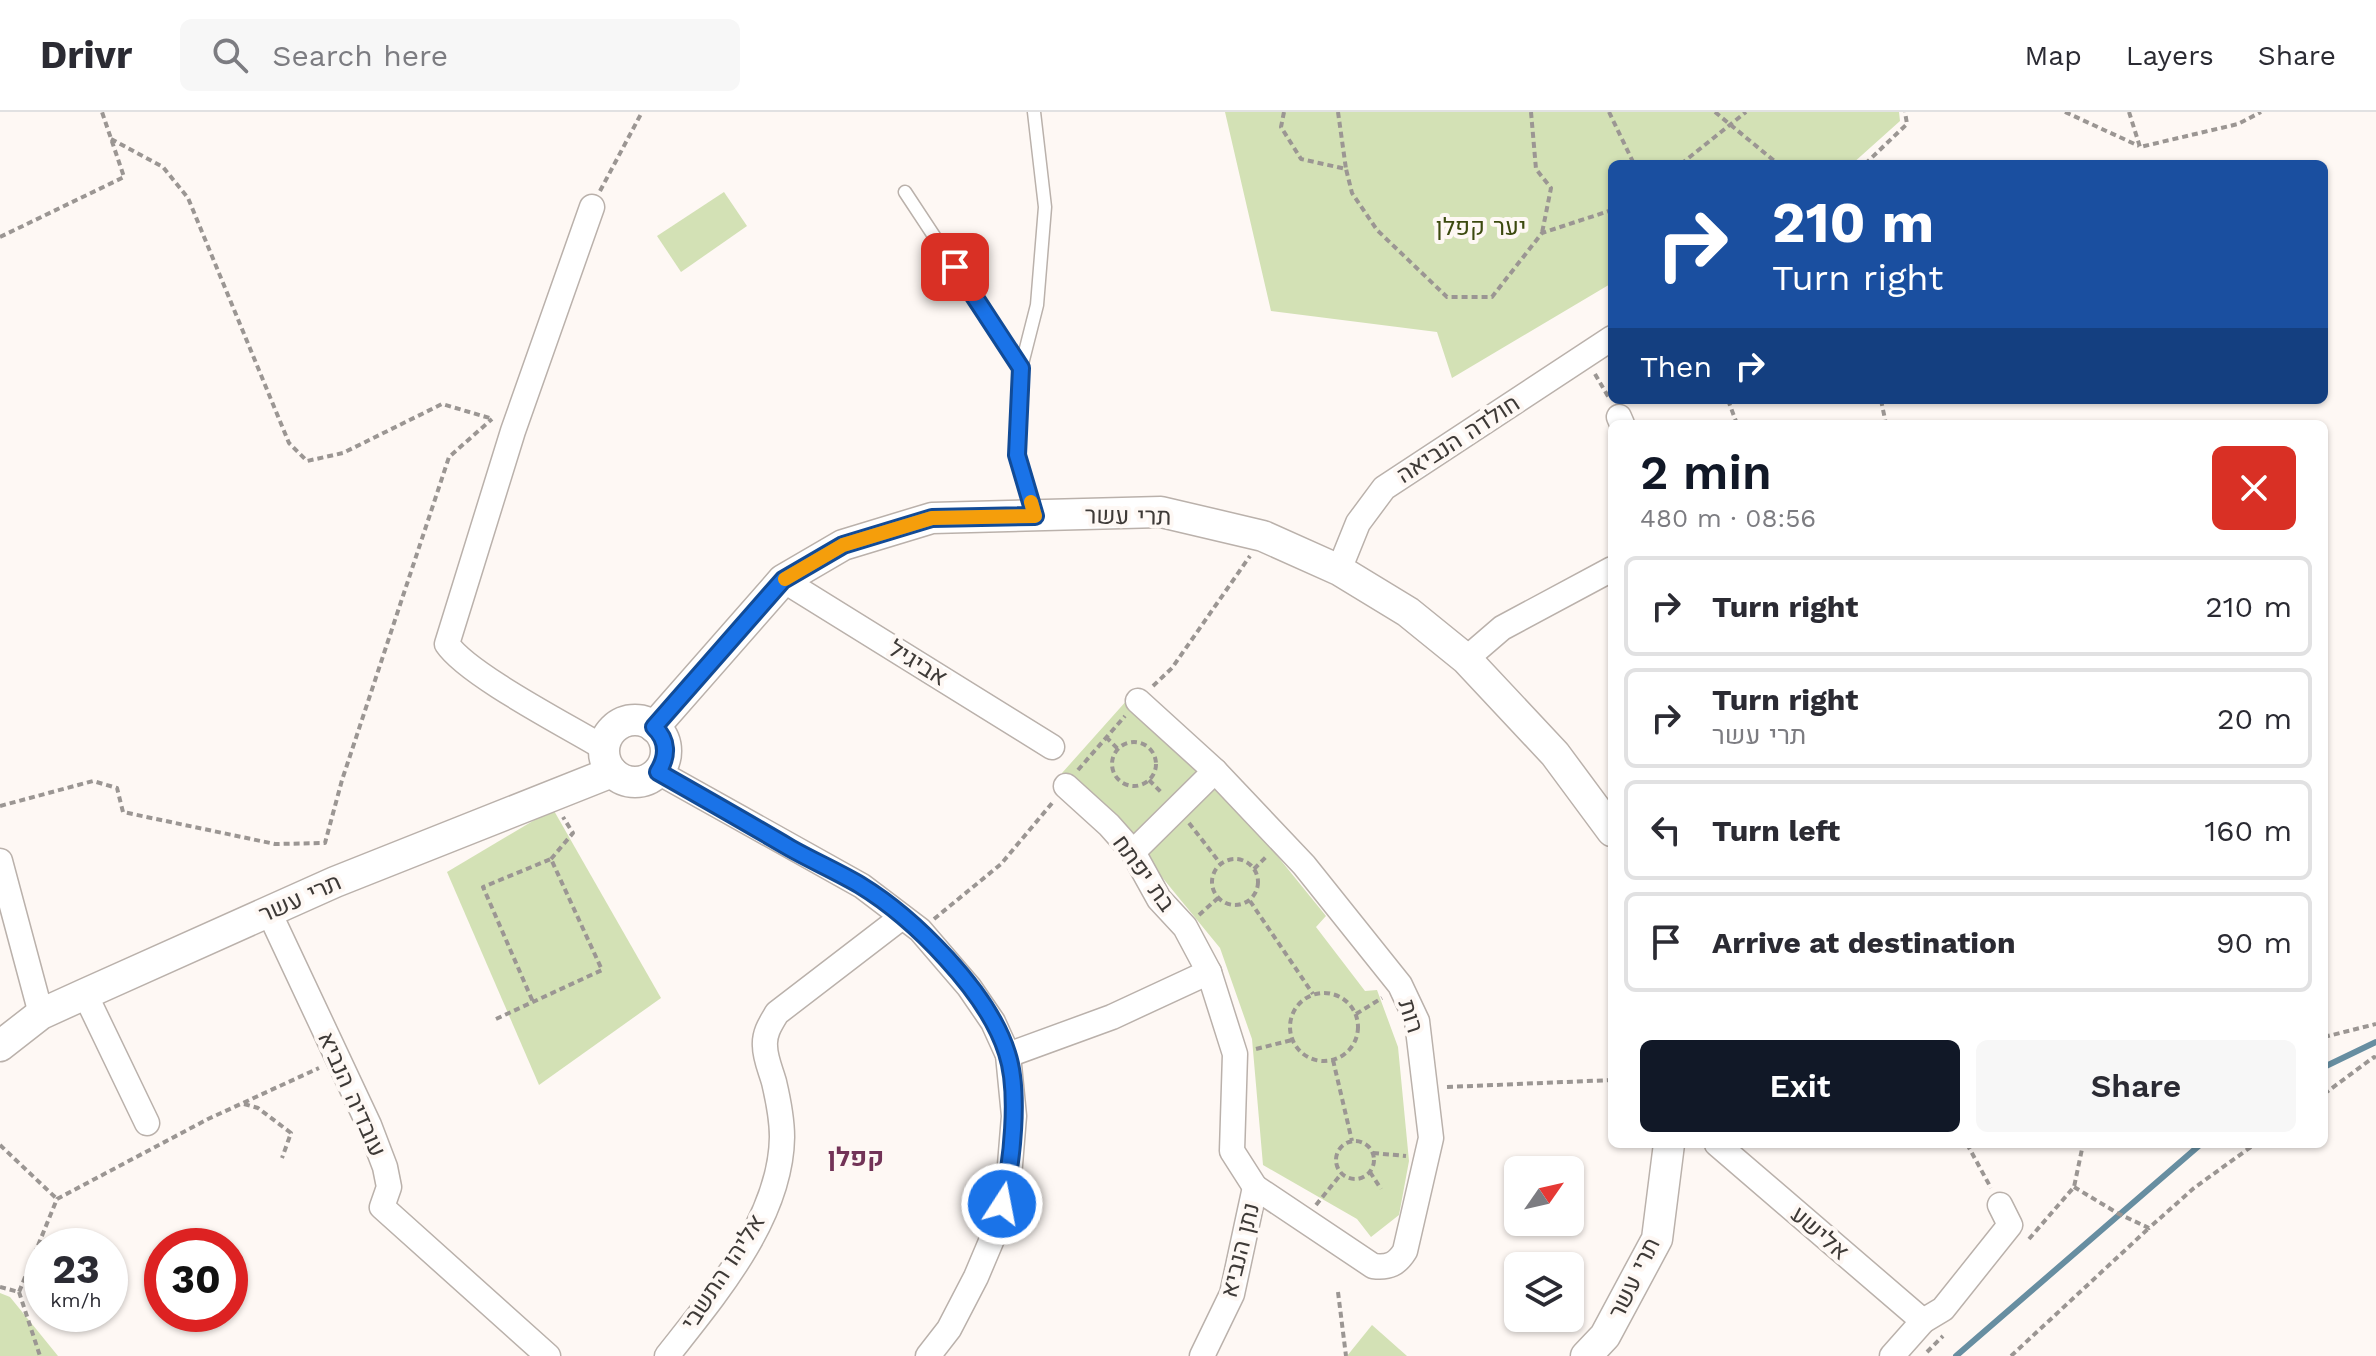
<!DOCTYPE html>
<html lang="en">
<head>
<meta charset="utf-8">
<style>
	body { margin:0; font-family:"Work Sans",Heebo,sans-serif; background:#f7f7f7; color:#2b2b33; height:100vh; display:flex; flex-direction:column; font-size:30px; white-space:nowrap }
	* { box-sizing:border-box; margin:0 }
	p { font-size:26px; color:#7c7c81 }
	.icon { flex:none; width:44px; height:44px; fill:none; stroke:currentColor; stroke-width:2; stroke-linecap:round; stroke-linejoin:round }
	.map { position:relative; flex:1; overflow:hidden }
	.panel { position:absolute; left:1608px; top:308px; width:720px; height:728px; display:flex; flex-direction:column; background:#fff; border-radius:12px; box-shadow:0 2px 6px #0004 }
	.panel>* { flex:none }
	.hud { position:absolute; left:1608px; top:48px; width:720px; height:244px; border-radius:12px; box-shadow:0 2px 6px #0004; background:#1a4fa0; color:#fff; overflow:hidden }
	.needle { width:52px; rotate:56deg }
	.fabs { position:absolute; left:1504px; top:1044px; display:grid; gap:16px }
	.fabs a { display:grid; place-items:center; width:80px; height:80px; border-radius:12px; background:#fff; box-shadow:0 2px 6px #0004; font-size:40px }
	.speed { position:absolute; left:24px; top:1116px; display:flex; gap:16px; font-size:40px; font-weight:700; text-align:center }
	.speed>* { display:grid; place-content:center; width:104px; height:104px; border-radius:50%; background:#fff; box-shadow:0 2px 6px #0004; line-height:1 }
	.speed small { font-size:20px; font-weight:400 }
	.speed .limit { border:12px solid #d22; background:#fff; color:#111 }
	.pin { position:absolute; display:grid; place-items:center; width:68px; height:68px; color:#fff; margin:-34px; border-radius:16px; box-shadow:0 4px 12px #0006 }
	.me { position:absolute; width:88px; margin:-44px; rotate:11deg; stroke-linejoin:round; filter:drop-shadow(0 0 6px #0008) }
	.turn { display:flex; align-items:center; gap:28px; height:168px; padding:0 32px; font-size:36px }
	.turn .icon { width:104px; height:104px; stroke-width:2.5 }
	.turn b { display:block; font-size:56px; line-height:68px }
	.then { display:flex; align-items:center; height:76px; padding:0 32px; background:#0003; gap:16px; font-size:30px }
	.round { display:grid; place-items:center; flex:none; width:84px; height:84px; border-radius:12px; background:#f7f7f7 }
	.head { display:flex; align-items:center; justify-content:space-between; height:136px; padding:0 32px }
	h1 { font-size:48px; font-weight:600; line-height:60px; color:#111827 }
	.button { display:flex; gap:16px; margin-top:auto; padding:16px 32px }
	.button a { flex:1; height:92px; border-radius:12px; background:#111827; color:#fff; font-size:32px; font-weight:600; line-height:92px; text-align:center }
	.button a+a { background:#f7f7f7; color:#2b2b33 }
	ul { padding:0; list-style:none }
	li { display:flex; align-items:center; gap:24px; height:100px; margin:0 16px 12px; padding:0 16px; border:4px solid #e1e1e2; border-radius:12px }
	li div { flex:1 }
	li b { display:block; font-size:30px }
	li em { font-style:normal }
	header { display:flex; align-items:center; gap:48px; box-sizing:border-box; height:112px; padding:0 40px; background:#fff; border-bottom:2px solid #e1e1e2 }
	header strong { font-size:38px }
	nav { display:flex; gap:44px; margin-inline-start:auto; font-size:28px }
	.search { width:560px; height:72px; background:#f7f7f7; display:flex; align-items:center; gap:20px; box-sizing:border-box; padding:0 28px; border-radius:12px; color:#7c7c81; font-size:30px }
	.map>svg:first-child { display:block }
	.green { fill:#d3e1b5 }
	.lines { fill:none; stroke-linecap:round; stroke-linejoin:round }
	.stream { stroke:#678ea1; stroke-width:6 }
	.service-casing { stroke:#bab1ab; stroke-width:15 }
	.minor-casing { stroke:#bab1ab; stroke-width:27 }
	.tertiary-casing { stroke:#bab1ab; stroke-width:33 }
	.path { stroke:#9b9693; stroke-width:4; stroke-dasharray:6 4; stroke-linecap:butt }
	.service { stroke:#fff; stroke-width:12 }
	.minor { stroke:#fff; stroke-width:24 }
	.tertiary { stroke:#fff; stroke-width:30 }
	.route-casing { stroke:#114b97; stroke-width:20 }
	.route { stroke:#1a73e8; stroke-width:14 }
	.slow { stroke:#f59e0b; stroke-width:14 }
	.labels { text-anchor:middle; stroke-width:8; stroke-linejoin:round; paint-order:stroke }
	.park-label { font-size:24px; fill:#3c4a0f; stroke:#fef8f4 }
	.street-label { font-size:24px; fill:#3e3a37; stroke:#fef8f4 }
	.neighbourhood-label { font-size:26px; font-weight:bold; fill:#723357; stroke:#fef8f4 }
</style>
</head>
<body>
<header>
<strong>Drivr</strong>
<div class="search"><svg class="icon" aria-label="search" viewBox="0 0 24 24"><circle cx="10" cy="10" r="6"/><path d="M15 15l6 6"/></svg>Search here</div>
<nav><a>Map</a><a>Layers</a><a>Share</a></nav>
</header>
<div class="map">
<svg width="2376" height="1244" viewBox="0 0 2376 1244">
	<rect width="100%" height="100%" fill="#fef8f4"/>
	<g class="green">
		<polygon points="1225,0 1899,0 1900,9 1852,52 1612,52 1612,171 1452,266 1437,220 1271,199"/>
		<polygon points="724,80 747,114 681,160 657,124"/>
		<polygon points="1128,587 1236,693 1326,804 1316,815 1365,879 1377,878 1398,935 1409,1049 1399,1103 1371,1125 1357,1107 1263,1053 1252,927 1220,836 1143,742 1062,661"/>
		<polygon points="553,697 661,886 539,973 447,760"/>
		<polygon points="0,1181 10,1185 58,1244 0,1244"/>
		<polygon points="1372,1213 1407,1244 1347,1244"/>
	</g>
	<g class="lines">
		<g class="stream">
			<polyline points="2324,955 2376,930"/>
			<polyline points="1956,1244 2201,1032"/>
		</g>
		<g class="service-casing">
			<g id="service">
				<polyline points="1034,0 1045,95 1037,193 1021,256 1017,343 1035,401"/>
				<polyline points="905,80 1021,256"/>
			</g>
		</g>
		<g class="minor-casing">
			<g id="minor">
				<path d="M592 95 513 319 447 532C468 563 568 614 604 636"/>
				<polyline points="1619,305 1622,312"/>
				<polyline points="1339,458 1358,411 1384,376 1612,226"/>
				<polyline points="783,468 1052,635"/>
				<polyline points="1466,547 1502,516 1612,457"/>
				<polyline points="658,660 862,774 920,818 969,875 993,910 1008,943 1014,1004 1009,1065 995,1120 976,1165 949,1217 928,1244"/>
				<path d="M1066 674 1109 713 1133 740 1159 787 1185 815 1209 860 1235 942 1232 1039 1255 1075 1373 1154C1389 1156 1397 1152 1405 1139L1431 1026 1417 909 1400 873 1304 753 1215 659 1138 589"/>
				<polyline points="1133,740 1215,659"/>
				<polyline points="0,749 41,902"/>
				<polyline points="269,800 369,1013 385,1055 389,1075 382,1095 548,1244"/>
				<polyline points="85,882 147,1011"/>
				<polyline points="1008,943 1112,905 1209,860"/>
				<polyline points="1717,1032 1923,1209"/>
				<path d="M667 1244C715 1183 781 1106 782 1025 782 1008 778 987 774 970 771 959 765 946 765 934 764 921 771 911 777 901L902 805"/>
				<polyline points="1202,1244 1232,1182 1255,1075"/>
				<polyline points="1892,1244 1923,1209 1943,1197 2010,1113 2000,1093"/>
			</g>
		</g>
		<g class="tertiary-casing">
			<g id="tertiary">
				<circle cx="635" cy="639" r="31"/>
				<polyline points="654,615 783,468 843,433 932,406 1161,400 1263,424 1339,458 1408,500 1466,547 1555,642 1612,719"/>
				<polyline points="0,934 41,902 85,882 335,770 612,660"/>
				<polyline points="1586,1244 1605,1224 1657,1127 1669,1032"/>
			</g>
		</g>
		<g class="path">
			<polyline points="1284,0 1281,15 1301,47 1346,57 1352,81 1377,118 1447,185 1492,185 1542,121 1612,98"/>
			<polyline points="1338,0 1346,57"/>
			<polyline points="1531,0 1536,57 1551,76 1542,121"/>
			<polyline points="1609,0 1634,52"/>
			<polyline points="1715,0 1778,52"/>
			<polyline points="2065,0 2139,34"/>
			<polyline points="2129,0 2140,35 2238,12 2261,0"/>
			<polyline points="111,27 163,55 188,86 289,331 307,349 343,341 442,292 493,307"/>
			<polyline points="1681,52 1746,0"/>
			<polyline points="1865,52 1907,12 1905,0"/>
			<polyline points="600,79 642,0"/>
			<polyline points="0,125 124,65 102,0"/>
			<polyline points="1595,262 1609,286"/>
			<polyline points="1728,288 1737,312"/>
			<polyline points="1881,288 1886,312"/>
			<polyline points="1153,574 1172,556 1250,444"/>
			<polyline points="1106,625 1118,637"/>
			<circle cx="1134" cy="652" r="22"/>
			<polyline points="1078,658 1125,604"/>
			<polyline points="1149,668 1162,681"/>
			<polyline points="0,694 93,669 117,676 123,700 275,732 325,731 342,668 449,345 492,307"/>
			<polyline points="1189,711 1220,751"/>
			<circle cx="1235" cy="770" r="23"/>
			<polyline points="551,747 573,721 563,705"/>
			<polyline points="1254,757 1266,745"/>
			<polyline points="1250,789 1313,882"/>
			<polyline points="1199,803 1218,786"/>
			<polyline points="934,807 1001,752 1053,690"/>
			<circle cx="1324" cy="915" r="34"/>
			<polyline points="1356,902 1382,886"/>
			<polyline points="496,907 602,858 551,747 483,775 533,890"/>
			<polyline points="2324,925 2376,912"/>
			<polyline points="1256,937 1292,928"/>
			<polyline points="1333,948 1352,1029"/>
			<polyline points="1447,975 1612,968"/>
			<polyline points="2324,982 2374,945 2376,946"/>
			<polyline points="244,992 258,996 291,1021 282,1046"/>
			<circle cx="1355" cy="1048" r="19"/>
			<polyline points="1967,1032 1991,1076"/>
			<polyline points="0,1033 57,1087"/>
			<polyline points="1373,1041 1406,1044"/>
			<polyline points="1370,1060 1381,1077"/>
			<polyline points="2074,1075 2119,1102 2149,1116 2194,1076 2255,1032"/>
			<polyline points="1316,1093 1342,1061"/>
			<polyline points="2029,1127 2074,1075 2082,1037 2080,1032"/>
			<polyline points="0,1175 19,1180 57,1087 208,1007 319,956"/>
			<polyline points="19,1180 40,1244"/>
			<polyline points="1338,1180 1346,1244"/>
			<polyline points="1927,1240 1943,1224"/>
			<polyline points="2011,1244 2149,1116"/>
		</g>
		<use href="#service" class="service"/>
		<use href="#minor" class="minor"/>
		<use href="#tertiary" class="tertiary"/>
	</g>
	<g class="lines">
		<g class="route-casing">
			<path id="route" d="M955 155 1021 256 1017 343 1035 404 932 406 843 433 783 468 654 615C668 628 668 644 658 660 702 685 746 710 790 736 813 749 838 760 860 773 914 806 988 880 1007 941 1020 980 1012 1053 1002 1092"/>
		</g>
		<use href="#route" class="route"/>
		<polyline class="slow" points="785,467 843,433 932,406 1035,404 1031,390"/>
	</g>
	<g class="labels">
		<g class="park-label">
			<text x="1481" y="123">יער קפלן</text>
		</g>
		<g class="street-label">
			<text transform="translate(1458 327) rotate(-33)" y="8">חולדה הנביאה</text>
			<text transform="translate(1128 404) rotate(1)" y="8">תרי עשר</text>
			<text transform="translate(918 551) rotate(32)" y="8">אביגיל</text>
			<text transform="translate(1144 761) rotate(54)" y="8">בת יפתח</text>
			<text transform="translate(300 786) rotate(-24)" y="8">תרי עשר</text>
			<text transform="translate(1411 904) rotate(72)" y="8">רות</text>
			<text transform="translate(352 982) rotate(66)" y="8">עובדיה הנביא</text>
			<text transform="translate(1820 1121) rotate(41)" y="8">אלישע</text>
			<text transform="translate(1240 1138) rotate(-76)" y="8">נתן הנביא</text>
			<text transform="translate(723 1160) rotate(-57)" y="8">אליהו התשבי</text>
			<text transform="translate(1634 1166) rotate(-64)" y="8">תרי עשר</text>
		</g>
		<g class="neighbourhood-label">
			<text x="856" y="1054">קפלן</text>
		</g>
	</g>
</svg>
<div class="fabs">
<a><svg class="needle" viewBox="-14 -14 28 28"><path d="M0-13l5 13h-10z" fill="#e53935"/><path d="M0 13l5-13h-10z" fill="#7c7c81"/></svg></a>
<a><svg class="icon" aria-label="layers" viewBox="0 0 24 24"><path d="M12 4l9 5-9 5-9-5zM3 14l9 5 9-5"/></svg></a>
</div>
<div class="speed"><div>23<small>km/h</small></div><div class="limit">30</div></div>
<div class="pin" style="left:955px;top:155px;background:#d93025"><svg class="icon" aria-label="arrive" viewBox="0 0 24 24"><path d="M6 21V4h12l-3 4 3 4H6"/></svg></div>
<svg class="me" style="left:1002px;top:1092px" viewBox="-20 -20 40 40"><circle r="17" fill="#1a73e8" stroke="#fff" stroke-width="3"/><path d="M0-11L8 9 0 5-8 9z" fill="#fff"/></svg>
<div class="hud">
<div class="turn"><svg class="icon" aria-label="right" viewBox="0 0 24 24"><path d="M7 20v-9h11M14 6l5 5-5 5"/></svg><div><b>210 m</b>Turn right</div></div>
<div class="then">Then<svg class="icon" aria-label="right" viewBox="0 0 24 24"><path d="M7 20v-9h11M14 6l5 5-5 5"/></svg></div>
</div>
<section class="panel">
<div class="head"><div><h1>2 min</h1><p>480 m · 08:56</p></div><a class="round" style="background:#d93025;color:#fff"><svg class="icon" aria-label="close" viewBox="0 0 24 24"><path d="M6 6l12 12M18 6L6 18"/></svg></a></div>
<ul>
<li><svg class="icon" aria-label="right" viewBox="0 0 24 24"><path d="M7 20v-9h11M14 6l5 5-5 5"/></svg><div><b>Turn right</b></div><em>210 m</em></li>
<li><svg class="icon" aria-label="right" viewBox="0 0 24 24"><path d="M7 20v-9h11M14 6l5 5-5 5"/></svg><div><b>Turn right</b><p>תרי עשר</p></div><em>20 m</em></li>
<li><svg class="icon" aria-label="left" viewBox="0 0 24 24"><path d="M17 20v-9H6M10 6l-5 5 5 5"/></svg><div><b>Turn left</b></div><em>160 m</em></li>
<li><svg class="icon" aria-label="arrive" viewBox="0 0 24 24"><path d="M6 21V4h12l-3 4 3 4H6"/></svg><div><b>Arrive at destination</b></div><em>90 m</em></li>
</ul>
<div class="button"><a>Exit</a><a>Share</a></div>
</section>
</div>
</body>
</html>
